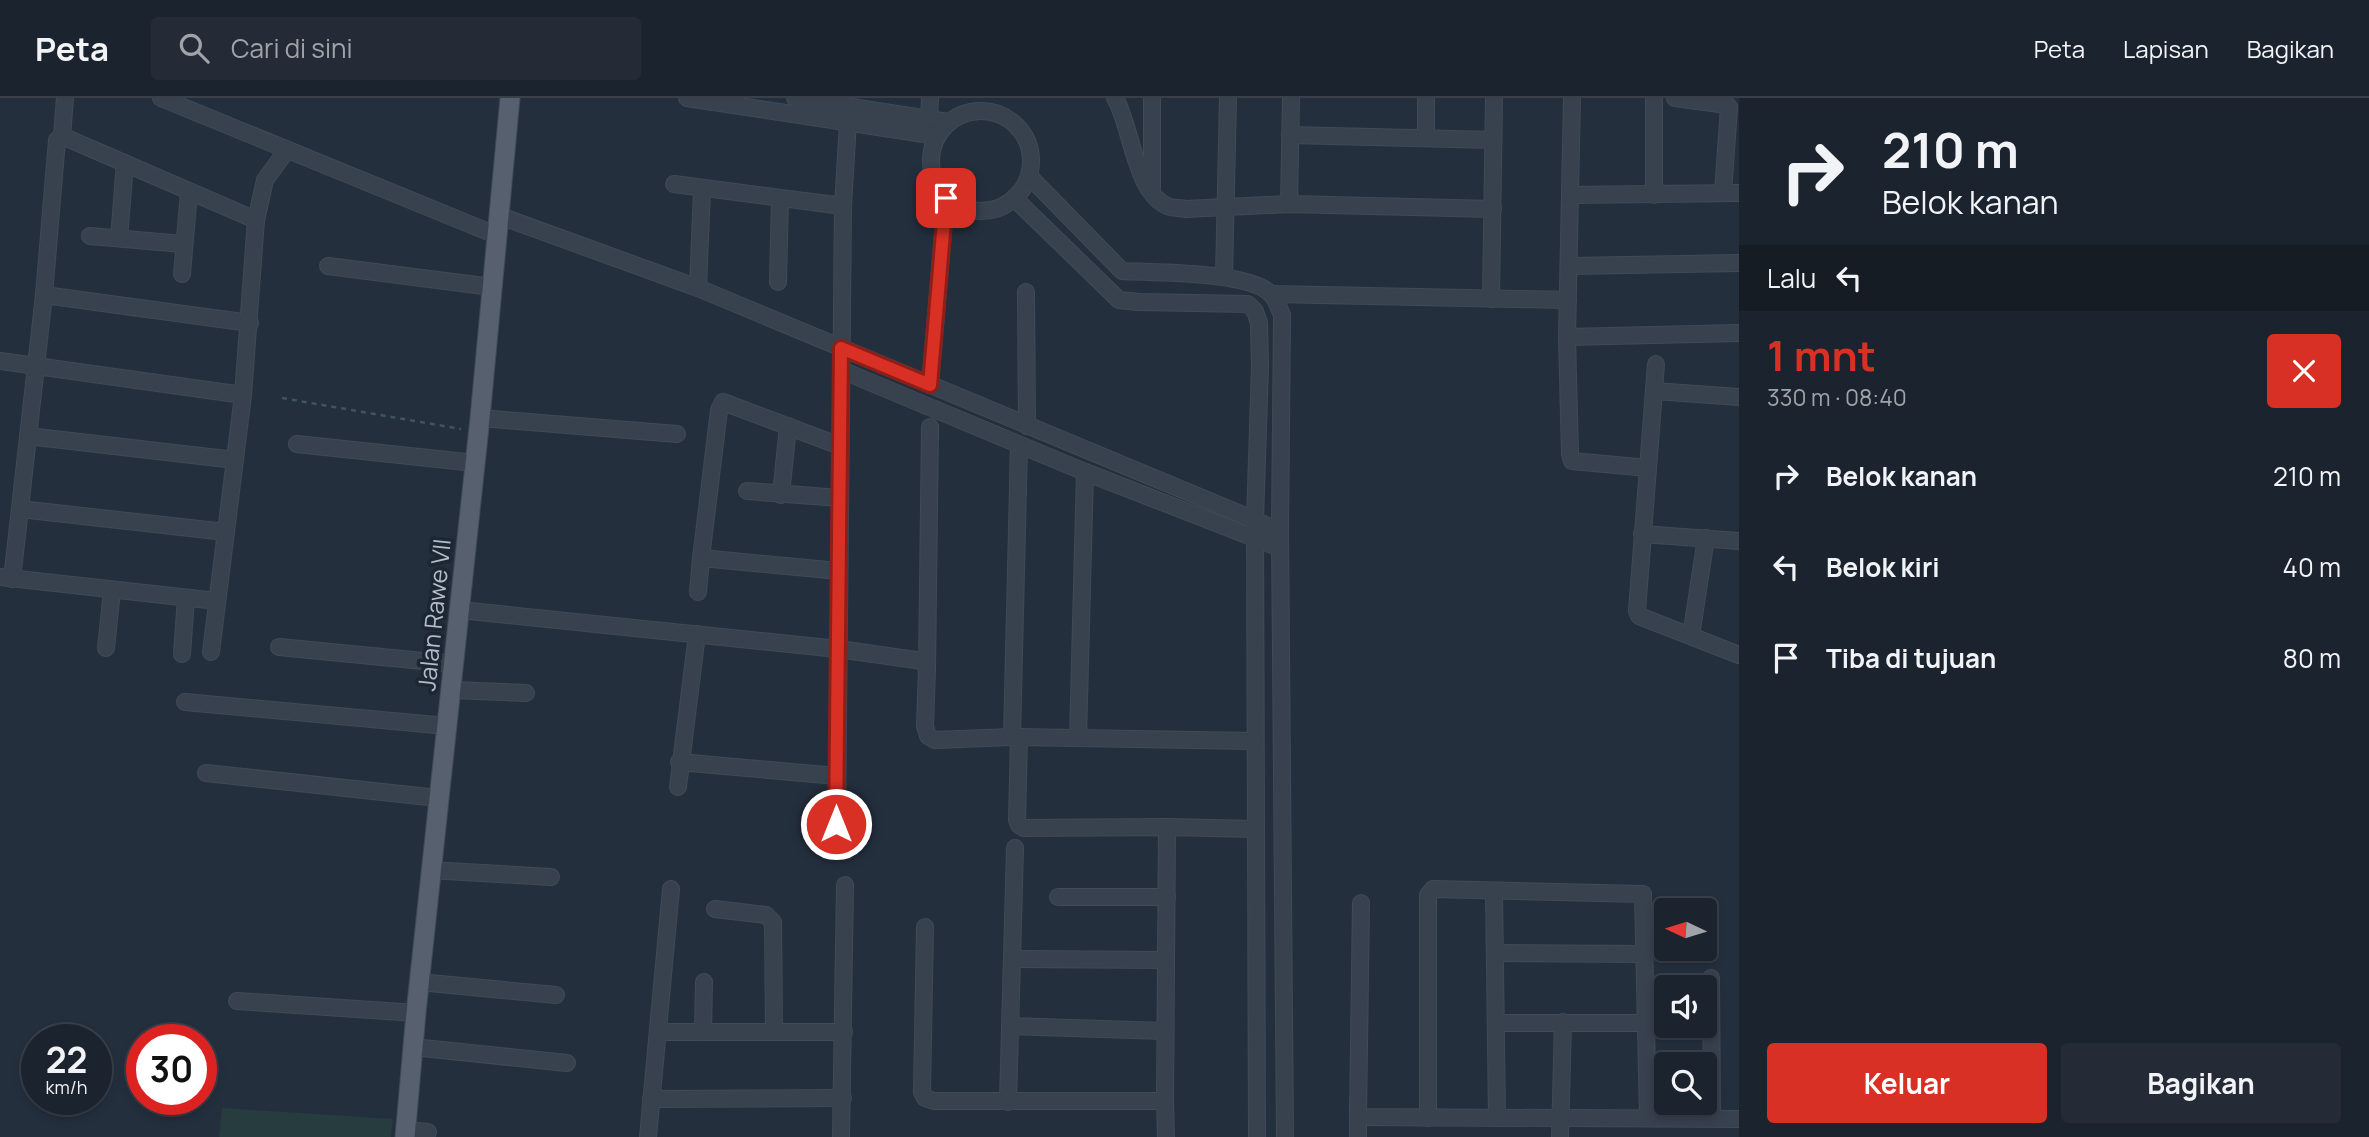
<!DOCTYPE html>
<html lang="id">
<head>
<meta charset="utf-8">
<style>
	body { margin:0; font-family:Manrope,sans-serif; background:#242b36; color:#f1f3f6; height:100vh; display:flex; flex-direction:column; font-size:26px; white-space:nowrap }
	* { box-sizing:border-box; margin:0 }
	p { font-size:23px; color:#a0a4aa }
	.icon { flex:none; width:38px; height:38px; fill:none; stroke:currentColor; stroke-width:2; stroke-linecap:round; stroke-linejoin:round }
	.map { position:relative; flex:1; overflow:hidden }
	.details { display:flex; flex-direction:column; background:#1b232e; width:630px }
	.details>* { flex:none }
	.top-card { background:#1b232e; color:#f1f3f6; overflow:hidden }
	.needle { width:46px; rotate:274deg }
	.controls { position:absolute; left:1654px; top:800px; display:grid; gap:14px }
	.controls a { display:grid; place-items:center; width:63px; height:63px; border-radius:7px; background:#1b232e; box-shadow:0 4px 10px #0003,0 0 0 2px #39404a; font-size:35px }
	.speed { position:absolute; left:21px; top:926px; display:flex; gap:14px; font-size:35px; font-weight:700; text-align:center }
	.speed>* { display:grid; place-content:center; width:91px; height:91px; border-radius:50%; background:#1b232e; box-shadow:0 4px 10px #0003,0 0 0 2px #39404a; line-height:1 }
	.speed small { font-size:18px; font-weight:400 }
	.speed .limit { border:10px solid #d22; background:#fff; color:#111 }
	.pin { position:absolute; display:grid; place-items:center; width:60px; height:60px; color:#fff; margin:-30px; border-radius:14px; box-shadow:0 4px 10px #0006 }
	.me { position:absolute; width:77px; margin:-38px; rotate:0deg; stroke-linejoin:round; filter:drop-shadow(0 0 5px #0008) }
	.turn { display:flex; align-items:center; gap:24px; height:147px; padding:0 28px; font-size:32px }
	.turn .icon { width:91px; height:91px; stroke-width:2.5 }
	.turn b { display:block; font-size:49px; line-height:60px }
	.then { display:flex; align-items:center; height:66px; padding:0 28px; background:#0003; gap:14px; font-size:26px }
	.round { display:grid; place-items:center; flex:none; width:74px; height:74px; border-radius:7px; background:#242b36 }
	.overview { display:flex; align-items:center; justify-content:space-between; height:119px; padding:0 28px }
	h1 { font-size:42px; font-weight:700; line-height:52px; color:#d93025 }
	.cta { display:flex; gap:14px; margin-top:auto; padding:14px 28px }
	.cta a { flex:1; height:80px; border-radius:7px; background:#d93025; color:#fff; font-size:28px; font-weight:700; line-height:80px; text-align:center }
	.cta a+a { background:#242b36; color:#f1f3f6 }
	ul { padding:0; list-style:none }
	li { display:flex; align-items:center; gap:21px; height:91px; padding:0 28px }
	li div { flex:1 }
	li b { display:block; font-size:26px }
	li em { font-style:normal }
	header { display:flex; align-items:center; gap:42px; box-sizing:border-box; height:98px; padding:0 35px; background:#1b232e; border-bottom:2px solid #39404a }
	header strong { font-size:33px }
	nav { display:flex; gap:38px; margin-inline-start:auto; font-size:24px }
	.search { width:490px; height:63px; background:#242b36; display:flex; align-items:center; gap:18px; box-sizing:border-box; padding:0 24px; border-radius:7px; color:#a0a4aa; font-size:26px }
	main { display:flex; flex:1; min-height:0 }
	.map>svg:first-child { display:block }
	.green { fill:#263c3f }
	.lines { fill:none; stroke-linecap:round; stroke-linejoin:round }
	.minor-casing { stroke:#414a57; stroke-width:18 }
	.major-casing { stroke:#414a57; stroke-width:21 }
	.path { stroke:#3f5557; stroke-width:2.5; stroke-dasharray:5 5; stroke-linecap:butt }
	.minor { stroke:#38414e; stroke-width:16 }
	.major { stroke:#56606e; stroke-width:19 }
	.route-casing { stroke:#8d1f18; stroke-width:18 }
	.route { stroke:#d93025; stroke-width:12 }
	.labels { text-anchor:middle; stroke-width:7; stroke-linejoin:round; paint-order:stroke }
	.street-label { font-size:24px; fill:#b4bcc9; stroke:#1d2633 }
</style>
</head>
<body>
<header>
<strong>Peta</strong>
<div class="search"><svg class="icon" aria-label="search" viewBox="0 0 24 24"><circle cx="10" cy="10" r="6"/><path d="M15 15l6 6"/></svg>Cari di sini</div>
<nav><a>Peta</a><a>Lapisan</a><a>Bagikan</a></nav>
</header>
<main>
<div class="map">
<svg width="1739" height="1039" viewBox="0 0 1739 1039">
	<rect width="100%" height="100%" fill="#242f3e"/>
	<polygon class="green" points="222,1010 393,1021 391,1039 219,1039"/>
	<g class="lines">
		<g class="minor-casing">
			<g id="minor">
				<polyline points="161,0 496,137"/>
				<polyline points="687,0 937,38"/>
				<polyline points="795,0 948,24"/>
				<path d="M1115 0C1132 29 1135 98 1170 109 1175 110 1181 110 1186 111L1289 106 1493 111"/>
				<polyline points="1572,0 1567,239 1570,356 1572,363 1648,370 1637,513 1639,518 1739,557"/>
				<polyline points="1675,0 1727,7 1729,9 1723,95"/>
				<circle cx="981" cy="63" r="50"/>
				<polyline points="929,20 930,0"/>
				<polyline points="1290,37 1493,42"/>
				<polyline points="62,38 65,0"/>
				<polyline points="1426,38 1426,0"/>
				<path d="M1029 78 1122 173C1155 175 1251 173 1272 197 1277 203 1279 211 1282 217L1280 434 1285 1039"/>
				<polyline points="674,86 843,108"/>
				<polyline points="1152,92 1152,0"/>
				<polyline points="1570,97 1739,95"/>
				<polyline points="1654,97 1654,0"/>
				<polyline points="1014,100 1119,202 1139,204 1248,206 1255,213 1259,225 1260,268 1255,422 1257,1039"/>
				<polyline points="1289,106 1291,0"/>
				<polyline points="500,118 698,190 1255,422 1280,434"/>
				<polyline points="256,122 265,82 287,52"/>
				<polyline points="90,138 183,146"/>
				<polyline points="119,140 125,65"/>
				<polyline points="328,168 492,189"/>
				<polyline points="1569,168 1739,165"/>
				<polyline points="182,176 189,94"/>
				<polyline points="1224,179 1228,0"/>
				<polyline points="778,184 780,100"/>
				<polyline points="698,190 702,91"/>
				<polyline points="1026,194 1027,328"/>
				<polyline points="1272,196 1568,202"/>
				<polyline points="44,197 250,225"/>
				<polyline points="1491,201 1494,0"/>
				<polyline points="1567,239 1739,235"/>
				<polyline points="0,263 243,297"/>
				<polyline points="841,272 1085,374 1280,450"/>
				<polyline points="930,287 946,100"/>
				<polyline points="1655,293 1739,299"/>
				<polyline points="480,320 677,336"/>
				<polyline points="28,338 235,362"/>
				<polyline points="297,346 475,365"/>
				<polyline points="1648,370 1656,266"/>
				<polyline points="747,393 840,400"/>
				<polyline points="781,397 788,328"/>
				<polyline points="20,411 226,434"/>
				<polyline points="1642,436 1739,443"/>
				<polyline points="839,473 701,460 719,312 723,304 840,348"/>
				<polyline points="0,479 217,503"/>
				<polyline points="12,481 44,197 57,42 62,38 256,122 243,297 211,554"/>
				<polyline points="698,494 701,460"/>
				<polyline points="460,512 838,551 923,563 927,571 925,628 928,638 935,642 1012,639 1254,643"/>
				<polyline points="1691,538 1706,440"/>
				<polyline points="279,549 454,566"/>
				<polyline points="106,550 112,492"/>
				<polyline points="182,556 186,500"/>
				<polyline points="927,571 930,329"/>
				<polyline points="452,592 526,595"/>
				<polyline points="185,604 447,628"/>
				<polyline points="1012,639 1019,347"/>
				<polyline points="1019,639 1017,722 1019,727 1024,730 1167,729 1255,731"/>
				<polyline points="1078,640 1085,374"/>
				<polyline points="679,664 837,678"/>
				<polyline points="206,675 438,700"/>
				<polyline points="678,689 697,536"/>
				<polyline points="837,726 843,108 848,24"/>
				<polyline points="430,772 551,779"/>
				<polyline points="1494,793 1497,1020"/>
				<polyline points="1058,799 1167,799"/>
				<polyline points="1361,805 1358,1019 1739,1021"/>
				<polyline points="715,811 766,817 773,824 774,934"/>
				<polyline points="925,829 922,994 925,1000 934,1003 1165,1003 1167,729"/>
				<polyline points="1495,855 1644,856"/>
				<polyline points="1012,861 1166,862"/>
				<polyline points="1711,880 1712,1020"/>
				<polyline points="419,884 556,897"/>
				<polyline points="237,903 416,915"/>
				<polyline points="1496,925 1646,925"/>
				<polyline points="1010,928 1165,933"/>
				<polyline points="658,934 844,934"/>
				<polyline points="703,934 704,884"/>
				<polyline points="413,949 567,965"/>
				<polyline points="651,1001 843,1000"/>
				<polyline points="1165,1003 1166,1039"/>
				<polyline points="1008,1004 1015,750"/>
				<polyline points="1358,1019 1358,1039"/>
				<polyline points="1428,1020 1428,797 1433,791 1643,796 1648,1020"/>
				<polyline points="406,1032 428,1034"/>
				<polyline points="648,1039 671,791"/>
				<polyline points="841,1039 845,787"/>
				<polyline points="1560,1039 1563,924"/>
			</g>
		</g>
		<g class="major-casing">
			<polyline id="major" points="405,1039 416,915 480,320 510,0"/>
		</g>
		<polyline class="path" points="282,300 461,331"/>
		<use href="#minor" class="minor"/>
		<use href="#major" class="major"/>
	</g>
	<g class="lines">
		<g class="route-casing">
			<polyline id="route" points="836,726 841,250 930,287 946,100"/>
		</g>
		<use href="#route" class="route"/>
	</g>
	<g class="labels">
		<g class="street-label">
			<text transform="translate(435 517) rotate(-84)" y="8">Jalan Rawe VII</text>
		</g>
	</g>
</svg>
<div class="controls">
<a><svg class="needle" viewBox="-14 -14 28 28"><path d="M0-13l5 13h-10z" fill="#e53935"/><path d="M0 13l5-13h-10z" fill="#a0a4aa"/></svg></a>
<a><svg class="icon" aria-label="sound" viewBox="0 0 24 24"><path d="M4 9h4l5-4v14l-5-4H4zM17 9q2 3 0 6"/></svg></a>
<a><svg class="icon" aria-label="search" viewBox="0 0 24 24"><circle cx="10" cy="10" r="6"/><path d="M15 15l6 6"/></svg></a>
</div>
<div class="speed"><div>22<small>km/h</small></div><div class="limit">30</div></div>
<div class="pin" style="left:946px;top:100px;background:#d93025"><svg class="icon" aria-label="arrive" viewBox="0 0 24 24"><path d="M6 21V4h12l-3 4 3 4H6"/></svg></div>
<svg class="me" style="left:836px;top:726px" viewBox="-20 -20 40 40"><circle r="17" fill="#d93025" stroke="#fff" stroke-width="3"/><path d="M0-11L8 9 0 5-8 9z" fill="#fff"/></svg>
</div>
<section class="details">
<div class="top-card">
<div class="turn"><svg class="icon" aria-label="right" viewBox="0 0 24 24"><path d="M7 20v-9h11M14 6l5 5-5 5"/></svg><div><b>210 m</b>Belok kanan</div></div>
<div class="then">Lalu<svg class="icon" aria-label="left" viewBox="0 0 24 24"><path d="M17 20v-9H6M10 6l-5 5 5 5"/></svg></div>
</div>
<div class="overview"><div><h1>1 mnt</h1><p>330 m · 08:40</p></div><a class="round" style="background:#d93025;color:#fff"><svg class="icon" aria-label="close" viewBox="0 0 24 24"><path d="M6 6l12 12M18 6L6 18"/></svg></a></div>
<ul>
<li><svg class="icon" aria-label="right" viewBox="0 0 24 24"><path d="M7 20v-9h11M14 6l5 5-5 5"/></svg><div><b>Belok kanan</b></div><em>210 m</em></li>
<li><svg class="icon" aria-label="left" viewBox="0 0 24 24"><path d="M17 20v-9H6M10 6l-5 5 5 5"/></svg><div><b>Belok kiri</b></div><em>40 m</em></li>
<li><svg class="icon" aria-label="arrive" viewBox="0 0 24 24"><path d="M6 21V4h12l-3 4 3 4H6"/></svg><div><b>Tiba di tujuan</b></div><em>80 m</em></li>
</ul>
<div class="cta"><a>Keluar</a><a>Bagikan</a></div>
</section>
</main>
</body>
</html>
